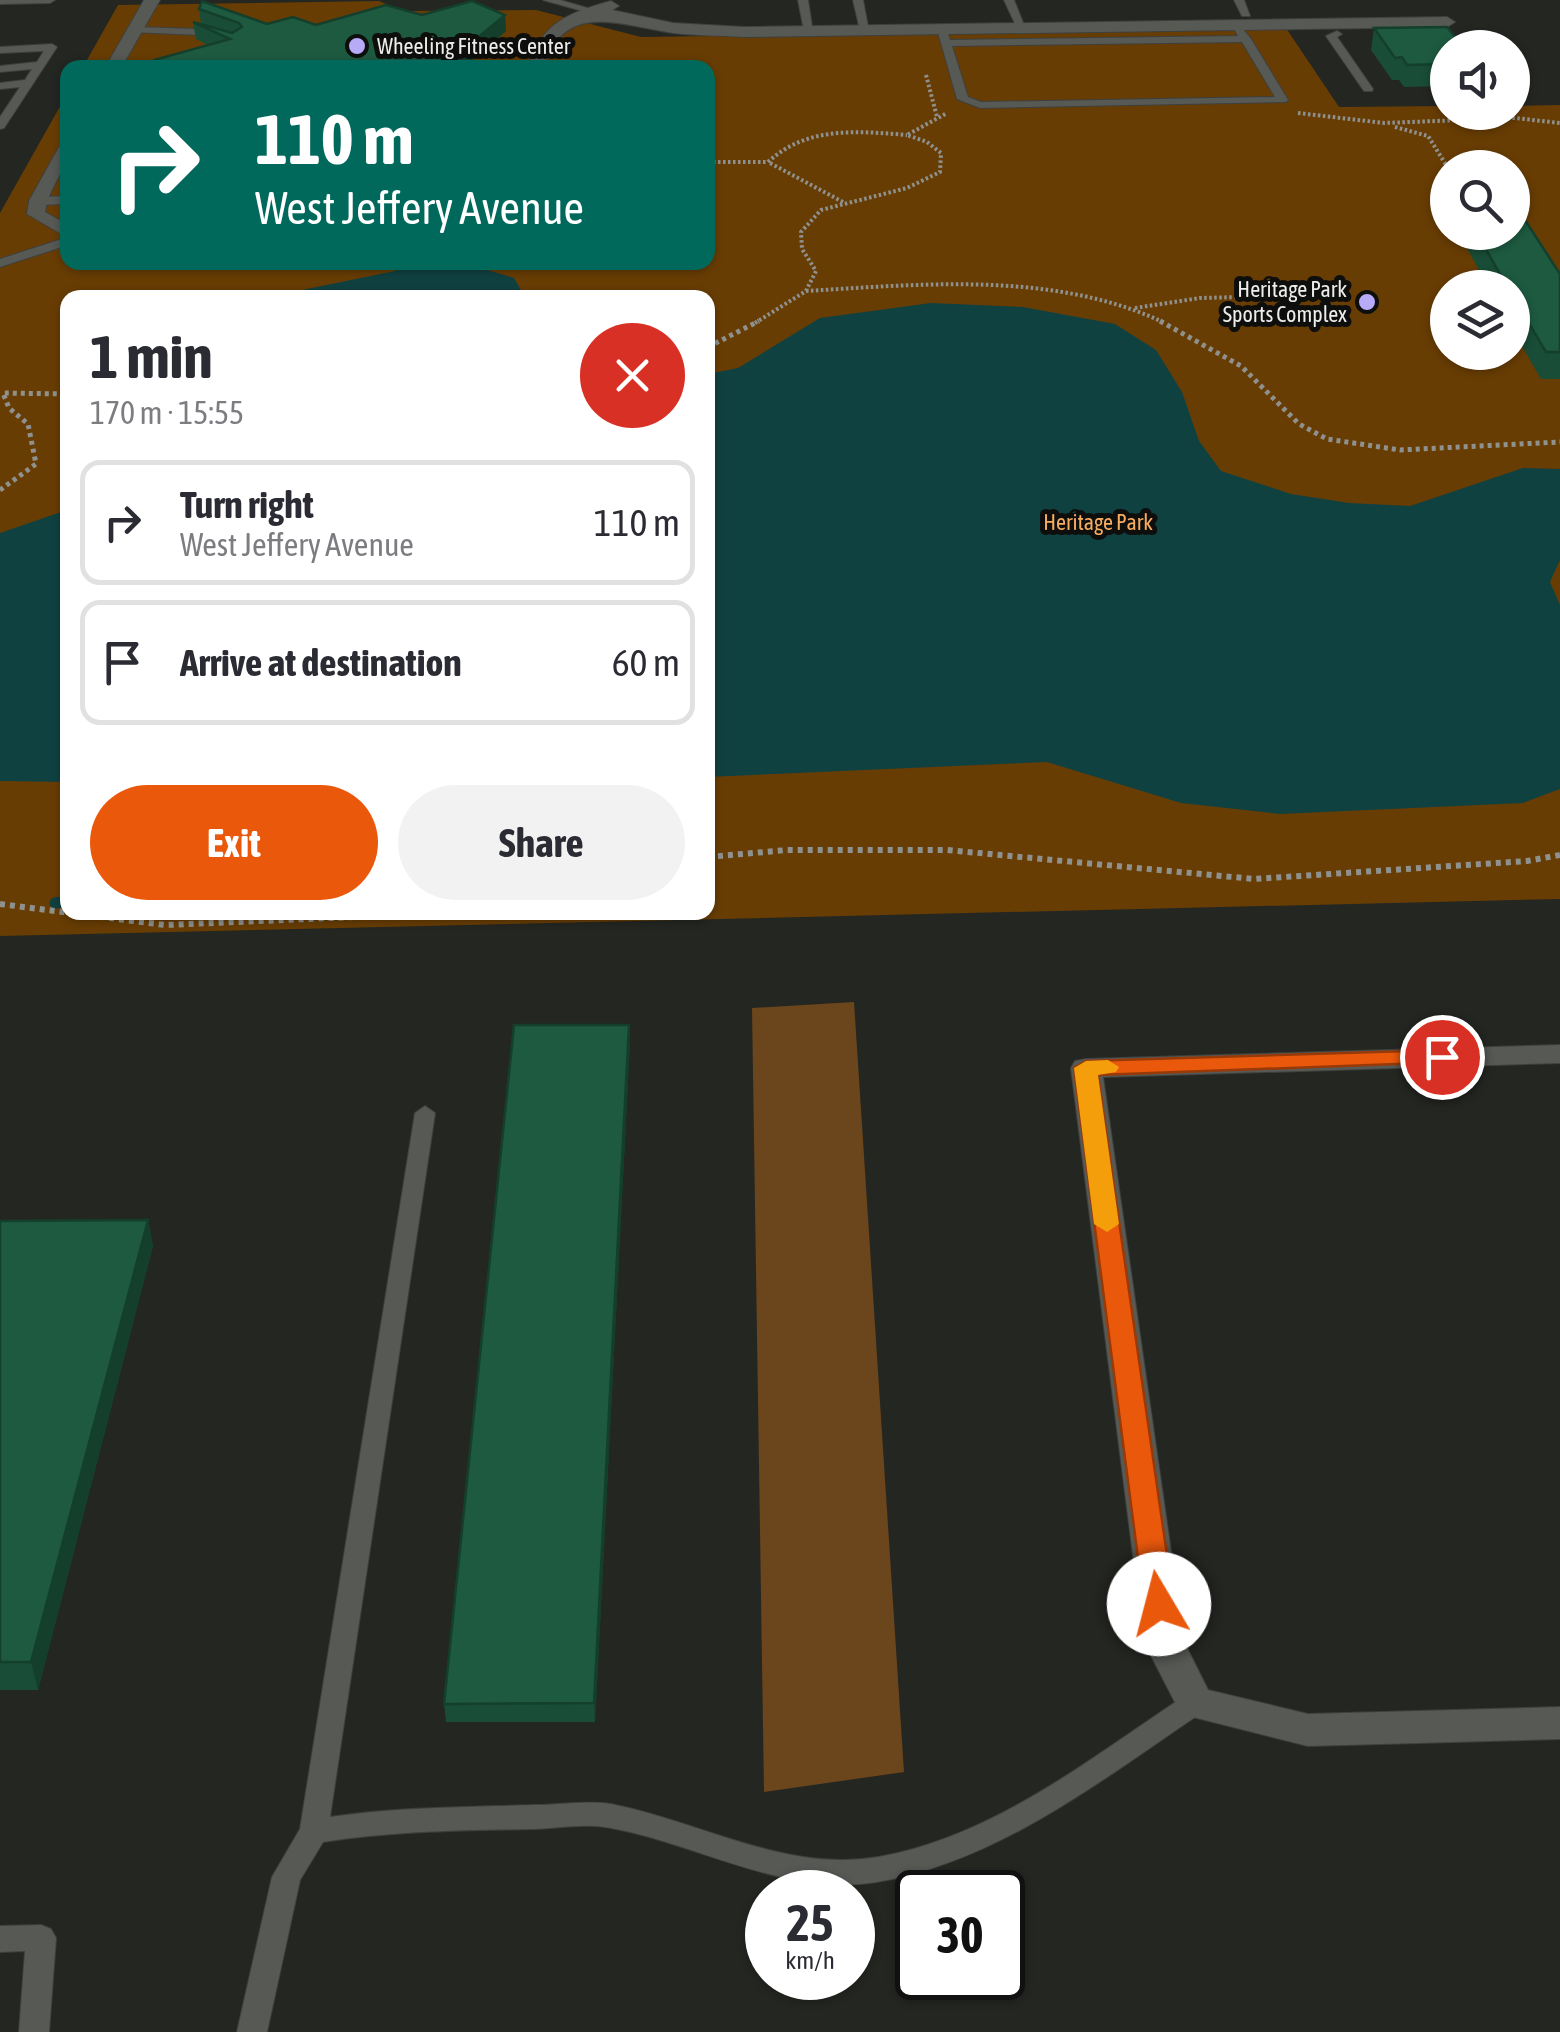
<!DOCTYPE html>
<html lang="en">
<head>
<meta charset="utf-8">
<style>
	body { margin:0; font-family:"Asap Condensed",sans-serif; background:#f2f2f3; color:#2b2b33; height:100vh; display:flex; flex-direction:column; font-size:38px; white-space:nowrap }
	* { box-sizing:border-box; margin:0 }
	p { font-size:32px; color:#7c7c81 }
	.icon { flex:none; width:55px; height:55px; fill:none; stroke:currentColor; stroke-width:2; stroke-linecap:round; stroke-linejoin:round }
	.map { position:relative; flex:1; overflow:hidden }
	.drawer { position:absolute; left:60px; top:290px; width:655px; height:630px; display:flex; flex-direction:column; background:#fff; border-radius:20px; box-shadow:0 2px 8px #0004 }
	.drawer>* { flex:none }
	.top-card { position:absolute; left:60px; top:60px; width:655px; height:210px; border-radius:20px; box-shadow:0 2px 8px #0004; background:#00695c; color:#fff; overflow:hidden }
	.buttons { position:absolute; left:1430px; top:30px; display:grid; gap:20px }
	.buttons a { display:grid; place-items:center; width:100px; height:100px; border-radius:50%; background:#fff; box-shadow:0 2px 8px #0004; font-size:50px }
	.speed { position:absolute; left:745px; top:1870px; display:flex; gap:20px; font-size:50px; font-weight:700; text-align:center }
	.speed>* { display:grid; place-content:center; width:130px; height:130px; border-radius:50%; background:#fff; box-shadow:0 2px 8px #0004; line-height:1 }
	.speed small { font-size:25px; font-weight:400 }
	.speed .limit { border:5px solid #111; border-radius:15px; background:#fff; color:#111 }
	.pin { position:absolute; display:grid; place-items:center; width:85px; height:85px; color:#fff; margin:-42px; border:5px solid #fff; border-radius:50%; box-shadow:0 2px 10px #0007 }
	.me { position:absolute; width:110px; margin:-55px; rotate:352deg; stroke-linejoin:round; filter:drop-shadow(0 0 8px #0008) }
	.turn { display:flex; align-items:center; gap:35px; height:210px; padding:0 30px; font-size:45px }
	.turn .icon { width:130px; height:130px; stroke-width:2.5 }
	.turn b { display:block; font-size:70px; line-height:85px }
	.round { display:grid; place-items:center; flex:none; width:105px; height:105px; border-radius:52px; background:#f2f2f3 }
	.headline { display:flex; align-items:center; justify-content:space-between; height:170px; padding:0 30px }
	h1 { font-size:60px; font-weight:700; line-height:75px }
	.primary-button { display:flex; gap:20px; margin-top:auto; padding:20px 30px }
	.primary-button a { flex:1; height:115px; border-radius:60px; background:#ea580c; color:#fff; font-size:40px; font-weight:700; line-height:115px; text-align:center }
	.primary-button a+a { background:#f2f2f3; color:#2b2b33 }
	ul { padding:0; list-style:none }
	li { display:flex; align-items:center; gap:30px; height:125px; margin:0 20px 15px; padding:0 10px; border:5px solid #e1e1e2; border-radius:20px }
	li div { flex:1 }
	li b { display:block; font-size:38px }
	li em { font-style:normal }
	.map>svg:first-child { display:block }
	.green { fill:#683d04; fill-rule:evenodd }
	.forest { fill:#6b451c }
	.water { fill:#104141 }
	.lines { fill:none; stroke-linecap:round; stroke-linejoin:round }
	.stream { stroke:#104141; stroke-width:11 }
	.lane-casing { stroke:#3e403d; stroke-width:2 }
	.street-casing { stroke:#3e403d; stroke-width:2 }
	.path-far2 { stroke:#8f918e; stroke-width:4; stroke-dasharray:2.5 2.5; stroke-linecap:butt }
	.path-far1 { stroke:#8f918e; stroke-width:5; stroke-dasharray:4 4; stroke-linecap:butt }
	.path { stroke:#8f918e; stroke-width:6; stroke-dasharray:5 5; stroke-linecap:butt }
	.lane { fill:#575955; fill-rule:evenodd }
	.street { fill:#575955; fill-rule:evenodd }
	.wall { fill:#194d37 }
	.shaded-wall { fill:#143f2d }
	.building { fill:#1d5a40; stroke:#143f2d; stroke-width:2.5 }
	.route { fill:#ea580c; stroke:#983908; stroke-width:2.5 }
	.slow { fill:#f59e0b }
	.poi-dot { fill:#b7abf8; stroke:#0e0e0d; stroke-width:4 }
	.labels { text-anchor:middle; stroke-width:10; stroke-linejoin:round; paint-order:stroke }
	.far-poi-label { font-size:22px; fill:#edeeec; stroke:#0e0e0d; text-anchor:start }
	.far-park-label { font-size:22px; fill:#f6ad61; stroke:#0e0e0d }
</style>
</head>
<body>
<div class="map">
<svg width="1560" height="2032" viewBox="0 0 1560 2032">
	<rect width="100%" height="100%" fill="#242622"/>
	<path class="green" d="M379 1 402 11 536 10 641 37 1286 28 1339 107 1447 106 1448 112H1512L1513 106 1560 105V899L0 936V213L67 94 68 262H708V68L83 67 118 5ZM1448 168H1512V232H1448ZM1448 288H1512V352H1448ZM68 298H708V912H68Z"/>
	<polygon class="forest" points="854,1002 904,1772 764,1792 752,1008"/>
	<g class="water">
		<polygon points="464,263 514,278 525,297 311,298 302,290 395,271 404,263"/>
		<polygon points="931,303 1023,307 1115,324 1156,350 1182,392 1199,441 1221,471 1291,494 1349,503 1410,506 1523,468 1560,469 1560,560 1550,582 1560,605 1560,789 1523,803 1280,814 1181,803 1047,762 708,777 708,374 738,368 820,318"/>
		<polygon points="67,510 67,782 0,781 0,533"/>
	</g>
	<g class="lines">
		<polyline class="stream" points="55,903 68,901"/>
		<g class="lane-casing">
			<g id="lane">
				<polygon points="0,0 55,0 50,3 0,4"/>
				<polygon points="543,0 560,0 598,11 593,14"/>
				<polygon points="798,0 808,0 813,33 804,31"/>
				<polygon points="853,0 863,0 869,32 860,30"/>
				<polygon points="1004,0 1014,0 1026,30 1018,30"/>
				<polygon points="1234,0 1244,0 1250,16 1242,16"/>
				<path d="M1237 22 1251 39 1288 100 1286 102 980 108 957 99 937 29 946 27 950 40 1238 36 1232 25ZM1242 42 1275 97 981 102 968 97 952 46Z"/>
				<polygon points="134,27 199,29 227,37 222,40 199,35 130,32"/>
				<polygon points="1337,31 1342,34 1337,37 1373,89 1372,91 1364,91 1326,36"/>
				<polygon points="52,44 57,47 4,128 0,129 0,117 20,87 0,89 0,83 25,80 32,69 0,72 0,66 37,62 44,51 0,53 0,47"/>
				<polygon points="68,196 68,204 38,205 32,201 38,197"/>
				<polygon points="68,237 68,245 0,267 0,259"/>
				<polygon points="247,262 264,262 265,264 259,268"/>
				<path d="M425 1106 435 1113 330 1817C398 1807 467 1807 535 1805 560 1805 586 1800 611 1804 699 1821 786 1873 878 1857 993 1837 1091 1758 1186 1695L1195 1692 1204 1695 1208 1703 1204 1711C1104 1778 1000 1861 877 1882 784 1897 699 1844 611 1828 586 1823 560 1828 535 1829 464 1830 393 1831 323 1842L300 1880 267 2032H237L272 1877 300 1829 415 1113Z"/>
				<polygon points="41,1925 51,1929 56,1938 49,2032 19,2032 25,1951 0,1952 0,1926"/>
			</g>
		</g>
		<g class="street-casing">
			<g id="street">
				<polygon points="144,0 160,0 121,68 105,68"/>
				<path d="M611 1 619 6 612 10 673 23 744 27 1447 17 1455 22 1447 27 744 37C721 35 696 36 673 33 619 25 563 0 544 68H528C540 23 570 12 611 1Z"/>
				<path d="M68 142C68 172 49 185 45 212L68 225V238L27 214 29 201 59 147Z"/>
				<polygon points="1560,1045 1560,1063 1103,1077 1184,1642 1208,1690 1308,1714 1560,1707 1560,1739 1308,1746 1181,1714 1144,1642 1071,1068 1075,1061 1086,1059"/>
			</g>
		</g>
		<g class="path-far2">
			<polyline points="926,75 937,117"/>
			<polyline points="1298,113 1384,123 1515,118 1560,123"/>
			<polyline points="1395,127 1428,136 1448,168"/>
			<polyline points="708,162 768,162"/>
			<path d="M843 202 768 162C807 126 857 131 907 135"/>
			<path d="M806 291C924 284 1055 271 1165 323"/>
			<polyline points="1135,308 1200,298 1284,296"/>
			<polyline points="755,323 806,291 816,271 802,249 801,232 821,210 907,188 940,172 941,153 927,142 907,135 947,113"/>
		</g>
		<g class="path-far1">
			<polyline points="1160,321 1241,366 1299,424 1327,439 1400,450 1560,442"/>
			<polyline points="708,347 759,321"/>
			<polyline points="0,490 36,464 28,424 9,408 3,393 68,394"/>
		</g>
		<g class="path">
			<polyline points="708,857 787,850 947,850 1254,879 1527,861 1560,855"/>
			<polyline points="0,904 165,925 355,917 373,912"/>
		</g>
		<use href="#lane" class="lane"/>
		<use href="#street" class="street"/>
	</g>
	<g class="wall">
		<polygon points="199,9 267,24 316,25 422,15 505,15 506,31 464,68 149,68 208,45 196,39 193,22 201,24"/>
		<polygon points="1374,28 1448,48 1448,86 1404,87 1399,80 1392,80 1371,50"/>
		<polygon points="1458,232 1512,232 1560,274 1560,379 1541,379 1512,329 1512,288 1489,288"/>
		<polygon points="281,262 373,262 371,269 281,270"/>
		<polygon points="630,1042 595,1722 446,1722 444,1704"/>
		<polygon points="148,1220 153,1246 38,1690 0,1690 0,1221"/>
	</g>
	<g class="shaded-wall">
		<polygon points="505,15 506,31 464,68 423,68"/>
		<polygon points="629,1025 630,1042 595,1722 594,1703"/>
		<polygon points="148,1220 153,1246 38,1690 31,1662"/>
	</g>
	<g class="building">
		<polygon points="202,1 267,24 293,17 316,25 386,5 422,15 472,1 505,15 459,53 423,68 149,68 154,60 230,39 193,22 232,33 242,27 239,23 199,9"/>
		<polygon points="1447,27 1464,48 1448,48 1448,64 1407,65 1402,57 1395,58 1374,28"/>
		<polygon points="1512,200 1560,274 1560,352 1546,352 1512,295 1512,288 1508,288 1476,232 1512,232"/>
		<polygon points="514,1025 629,1025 594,1703 444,1704"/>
		<polygon points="148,1220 31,1662 0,1662 0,1221"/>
	</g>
	<polygon class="route" points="1442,1050 1450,1052 1453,1057 1450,1062 1098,1075 1174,1604 1169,1612 1159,1615 1149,1612 1144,1604 1074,1068 1086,1061"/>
	<polygon class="slow" points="1108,1060 1119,1067 1116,1072 1098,1075 1119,1224 1107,1232 1094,1224 1074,1068 1086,1061"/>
	<g class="poi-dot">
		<circle cx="357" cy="46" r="10"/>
		<circle cx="1367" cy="302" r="10"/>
	</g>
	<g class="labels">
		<g class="far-poi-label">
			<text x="377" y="54">Wheeling Fitness Center</text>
			<text x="1347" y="297" text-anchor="end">Heritage Park<tspan x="1347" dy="25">Sports Complex</tspan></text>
		</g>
		<g class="far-park-label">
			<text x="1098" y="530">Heritage Park</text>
		</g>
	</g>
</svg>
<div class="buttons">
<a><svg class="icon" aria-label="sound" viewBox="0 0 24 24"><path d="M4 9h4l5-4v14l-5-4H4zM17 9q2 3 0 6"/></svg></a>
<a><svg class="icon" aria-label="search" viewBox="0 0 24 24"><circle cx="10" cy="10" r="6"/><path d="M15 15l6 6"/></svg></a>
<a><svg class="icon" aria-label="layers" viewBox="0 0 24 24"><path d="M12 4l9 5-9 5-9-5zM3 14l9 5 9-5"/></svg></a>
</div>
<div class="speed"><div>25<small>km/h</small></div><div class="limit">30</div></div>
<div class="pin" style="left:1442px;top:1057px;background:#d93025"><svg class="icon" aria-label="arrive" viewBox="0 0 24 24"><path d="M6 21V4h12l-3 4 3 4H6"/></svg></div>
<svg class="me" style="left:1159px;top:1604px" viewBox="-20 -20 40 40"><circle r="19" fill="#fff"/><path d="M0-13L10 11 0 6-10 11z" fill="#ea580c"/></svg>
<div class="top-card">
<div class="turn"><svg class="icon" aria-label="right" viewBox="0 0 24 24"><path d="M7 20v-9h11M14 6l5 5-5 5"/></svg><div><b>110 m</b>West Jeffery Avenue</div></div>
</div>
<section class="drawer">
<div class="headline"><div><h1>1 min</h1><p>170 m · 15:55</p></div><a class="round" style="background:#d93025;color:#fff"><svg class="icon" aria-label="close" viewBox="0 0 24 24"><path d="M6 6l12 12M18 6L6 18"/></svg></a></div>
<ul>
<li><svg class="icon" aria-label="right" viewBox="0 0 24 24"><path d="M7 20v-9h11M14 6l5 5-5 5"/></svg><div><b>Turn right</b><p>West Jeffery Avenue</p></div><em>110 m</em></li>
<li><svg class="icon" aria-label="arrive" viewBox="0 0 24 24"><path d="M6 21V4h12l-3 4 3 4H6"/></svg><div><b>Arrive at destination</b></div><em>60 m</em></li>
</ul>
<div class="primary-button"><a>Exit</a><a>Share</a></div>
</section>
</div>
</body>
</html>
